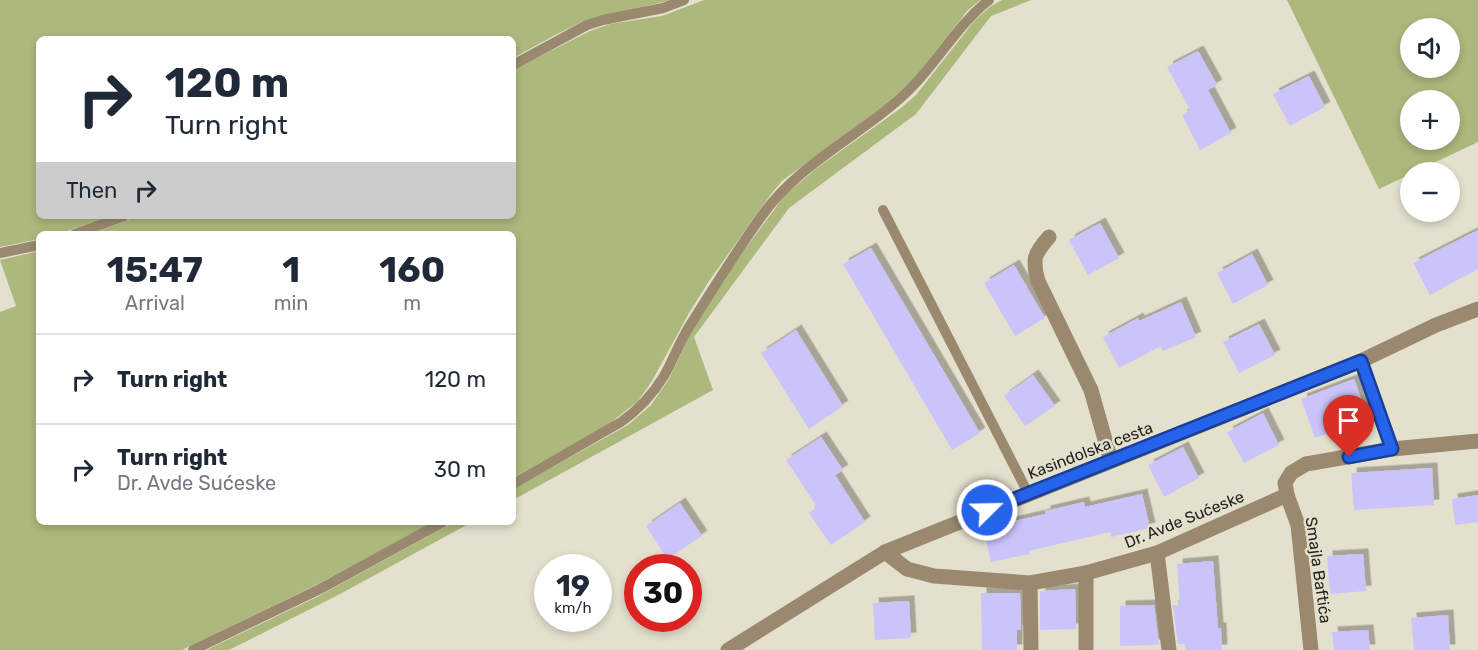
<!DOCTYPE html>
<html lang="en">
<head>
<meta charset="utf-8">
<style>
	body { margin:0; font-family:Rubik,sans-serif; background:#f6f6f7; color:#1f2937; height:100vh; display:flex; flex-direction:column; font-size:22px; white-space:nowrap }
	* { box-sizing:border-box; margin:0 }
	p { font-size:20px; color:#747a83 }
	.icon { flex:none; width:33px; height:33px; fill:none; stroke:currentColor; stroke-width:2; stroke-linecap:round; stroke-linejoin:round }
	.map { position:relative; flex:1; overflow:hidden }
	.sheet { position:absolute; left:36px; top:231px; width:480px; height:294px; display:flex; flex-direction:column; background:#fff; border-radius:9px; box-shadow:0 3px 9px #0003 }
	.sheet>* { flex:none }
	.banner { position:absolute; left:36px; top:36px; width:480px; height:183px; border-radius:9px; box-shadow:0 3px 9px #0003; background:#fff; color:#1f2937; overflow:hidden }
	.fabs { position:absolute; left:1400px; top:18px; display:grid; gap:12px }
	.fabs a { display:grid; place-items:center; width:60px; height:60px; border-radius:50%; background:#fff; box-shadow:0 3px 9px #0003; font-size:30px }
	.speed { position:absolute; left:534px; top:554px; display:flex; gap:12px; font-size:30px; font-weight:700; text-align:center }
	.speed>* { display:grid; place-content:center; width:78px; height:78px; border-radius:50%; background:#fff; box-shadow:0 3px 9px #0003; line-height:1 }
	.speed small { font-size:15px; font-weight:400 }
	.speed .limit { border:9px solid #d22; background:#fff; color:#111 }
	.pin { position:absolute; display:grid; place-items:center; width:51px; height:51px; color:#fff; margin:-62px -26px; border-radius:50% 50% 50% 0; rotate:-45deg; box-shadow:0 0 6px #0007 }
	.pin .icon { rotate:45deg }
	.me { position:absolute; width:66px; margin:-33px; rotate:67deg; stroke-linejoin:round; filter:drop-shadow(0 0 4px #0008) }
	.turn { display:flex; align-items:center; gap:21px; height:126px; padding:0 30px; font-size:27px }
	.turn .icon { width:78px; height:78px; stroke-width:2.5 }
	.turn b { display:block; font-size:42px; line-height:51px }
	.then { display:flex; align-items:center; height:57px; padding:0 30px; background:#0003; gap:12px; font-size:22px }
	.eta { display:flex; justify-content:space-evenly; align-items:center; height:102px; text-align:center }
	.eta b { font-size:36px; font-weight:700; line-height:42px }
	ul { padding:0; list-style:none }
	li { display:flex; align-items:center; gap:18px; height:90px; padding:0 30px; border-top:2px solid #e0e1e3 }
	li div { flex:1 }
	li b { display:block; font-size:22px }
	li em { font-style:normal }
	.map>svg:first-child { display:block }
	.green { fill:#acb87c; fill-rule:evenodd }
	.building { fill:#cbc4fa; filter:url(#shadow) }
	.lines { fill:none; stroke-linecap:round; stroke-linejoin:round }
	.lane { stroke:#9a896f; stroke-width:10 }
	.street { stroke:#9a896f; stroke-width:15 }
	.route-casing { stroke:#184099; stroke-width:15 }
	.route { stroke:#2563eb; stroke-width:10 }
	.labels { text-anchor:middle; stroke-width:5; stroke-linejoin:round; paint-order:stroke }
	.street-label { font-size:16px; fill:#25231d; stroke:#e4e0ce }
</style>
</head>
<body>
<div class="map">
<svg width="1478" height="650" viewBox="0 0 1478 650">
	<defs>
		<filter id="shadow"><feDropShadow dx="5.5" dy="-5.5" stdDeviation="0" flood-color="#0004"/></filter>
	</defs>
	<rect width="100%" height="100%" fill="#e4e0ce"/>
	<g class="green">
		<polygon points="0,0 671,0 584,21 557,34 513,58 513,39 39,39 39,216 109,216 59,234 39,234 39,239 0,247"/>
		<polygon points="704,0 980,0 967,11 914,79 872,116 783,180 771,194 709,281 689,313 652,381 638,401 610,423 513,478 513,234 91,234 138,216 513,216 513,70 590,31 610,24 662,16"/>
		<polygon points="1002,0 1031,0 991,16 916,114 789,208 694,337 713,390 513,500 513,489 628,425 651,405 669,379 692,330 729,271 785,195 817,168 901,108 916,95 975,20 991,6"/>
		<path d="M1287 0H1478V142L1379 189ZM1410 28H1449V68H1410ZM1410 100H1449V140H1410Z"/>
		<polygon points="39,251 39,522 434,522 316,585 182,650 0,650 0,312 16,306 0,260"/>
		<polygon points="454,522 472,522 340,594 233,648 228,650 206,650 317,597"/>
	</g>
	<g class="building">
		<polygon points="1198,51 1217,85 1208,90 1231,133 1200,150 1182,115 1190,110 1167,67"/>
		<polygon points="1309,76 1325,107 1290,126 1273,94"/>
		<polygon points="1100,223 1119,258 1088,275 1069,240"/>
		<polygon points="1478,230 1478,269 1430,295 1413,263"/>
		<polygon points="871,248 980,433 952,450 843,264"/>
		<polygon points="1252,254 1268,285 1233,304 1217,273"/>
		<polygon points="1014,265 1045,318 1015,336 984,283"/>
		<polygon points="1181,302 1196,337 1163,351 1161,346 1119,368 1103,337 1138,318 1139,321"/>
		<polygon points="1259,324 1275,355 1239,373 1223,342"/>
		<polygon points="796,330 843,406 809,429 761,353"/>
		<polygon points="1033,375 1055,406 1025,426 1004,396"/>
		<polygon points="1354,379 1368,418 1315,438 1301,399"/>
		<polygon points="1263,413 1279,445 1244,463 1227,432"/>
		<polygon points="821,437 843,470 835,475 865,522 831,545 809,513 817,507 786,460"/>
		<polygon points="1183,447 1199,478 1164,497 1148,465"/>
		<polygon points="1432,468 1434,505 1354,510 1351,473"/>
		<polygon points="1142,494 1150,528 1111,537 1110,532 1029,551 1029,554 991,562 983,528 1045,514 1045,511 1084,502 1085,507"/>
		<polygon points="1478,495 1478,522 1455,525 1452,499"/>
		<polygon points="680,503 702,536 667,559 646,526"/>
		<polygon points="1363,554 1366,591 1330,594 1327,556"/>
		<polygon points="1213,561 1218,628 1221,628 1222,650 1186,650 1185,644 1178,644 1173,605 1180,605 1177,564"/>
		<polygon points="1075,589 1076,629 1040,630 1040,591"/>
		<polygon points="981,593 1020,593 1021,630 1017,630 1017,650 982,650"/>
		<polygon points="909,601 911,638 875,640 873,603"/>
		<polygon points="1154,605 1159,645 1120,646 1120,606"/>
		<polygon points="1448,615 1450,650 1414,650 1411,618"/>
		<polygon points="1368,630 1370,650 1334,650 1332,632"/>
	</g>
	<g class="lines">
		<g class="lane">
			<polyline points="513,65 587,25 603,20 663,8 684,0"/>
			<polyline points="883,210 1028,493"/>
			<polyline points="75,234 124,216"/>
			<polyline points="0,253 39,245"/>
			<polyline points="1361,361 1392,449"/>
			<path d="M513 484 621 422C638 410 653 394 664 376 673 360 679 343 689 327 712 290 735 253 761 217 800 161 864 135 911 88 939 60 958 24 989 0"/>
			<polyline points="193,650 320,589 443,522"/>
		</g>
		<g class="street">
			<path d="M1049 237C1034 254 1032 259 1038 281L1091 390 1111 461"/>
			<polyline points="1287,495 1298,525 1311,650"/>
			<polyline points="885,552 907,569 934,576 1030,583 1086,573 1157,553 1287,495 1285,483 1291,473 1306,464 1392,449 1478,441"/>
			<polyline points="1157,553 1169,650"/>
			<polyline points="1086,573 1086,650"/>
			<polyline points="1030,583 1031,650"/>
			<polyline points="728,650 885,552 1361,361 1436,325 1478,309"/>
		</g>
	</g>
	<g class="lines">
		<g class="route-casing">
			<polyline id="route" points="987,510 1361,361 1392,449 1349,457"/>
		</g>
		<use href="#route" class="route"/>
	</g>
	<g class="labels">
		<g class="street-label">
			<text transform="translate(1090 450) rotate(-21)" y="6">Kasindolska cesta</text>
			<text transform="translate(1184 519) rotate(-22)" y="6">Dr. Avde Sućeske</text>
			<text transform="translate(1319 570) rotate(82)" y="6">Smajla Baftića</text>
		</g>
	</g>
</svg>
<div class="fabs">
<a><svg class="icon" aria-label="sound" viewBox="0 0 24 24"><path d="M4 9h4l5-4v14l-5-4H4zM17 9q2 3 0 6"/></svg></a>
<a>+</a>
<a>−</a>
</div>
<div class="speed"><div>19<small>km/h</small></div><div class="limit">30</div></div>
<div class="pin" style="left:1349px;top:457px;background:#d93025"><svg class="icon" aria-label="arrive" viewBox="0 0 24 24"><path d="M6 21V4h12l-3 4 3 4H6"/></svg></div>
<svg class="me" style="left:987px;top:510px" viewBox="-20 -20 40 40"><circle r="17" fill="#2563eb" stroke="#fff" stroke-width="3"/><path d="M0-11L8 9 0 5-8 9z" fill="#fff"/></svg>
<div class="banner">
<div class="turn"><svg class="icon" aria-label="right" viewBox="0 0 24 24"><path d="M7 20v-9h11M14 6l5 5-5 5"/></svg><div><b>120 m</b>Turn right</div></div>
<div class="then">Then<svg class="icon" aria-label="right" viewBox="0 0 24 24"><path d="M7 20v-9h11M14 6l5 5-5 5"/></svg></div>
</div>
<section class="sheet">
<div class="eta">
<div><b>15:47</b><p>Arrival</p></div>
<div><b>1</b><p>min</p></div>
<div><b>160</b><p>m</p></div>
</div>
<ul>
<li><svg class="icon" aria-label="right" viewBox="0 0 24 24"><path d="M7 20v-9h11M14 6l5 5-5 5"/></svg><div><b>Turn right</b></div><em>120 m</em></li>
<li><svg class="icon" aria-label="right" viewBox="0 0 24 24"><path d="M7 20v-9h11M14 6l5 5-5 5"/></svg><div><b>Turn right</b><p>Dr. Avde Sućeske</p></div><em>30 m</em></li>
</ul>
</section>
</div>
</body>
</html>
